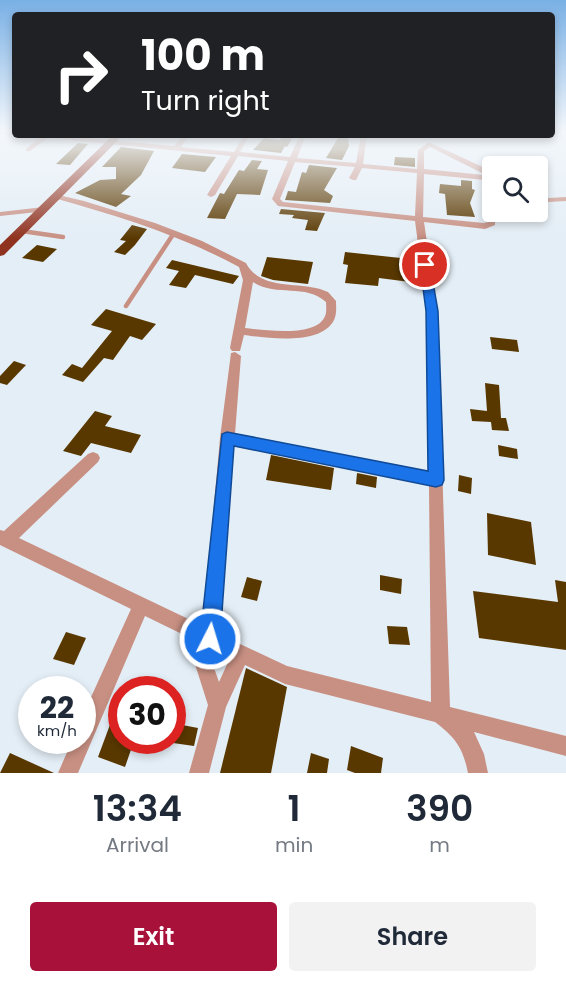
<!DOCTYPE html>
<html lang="en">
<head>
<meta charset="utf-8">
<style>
	body { margin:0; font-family:Poppins,sans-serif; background:#f2f2f3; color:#1f2937; height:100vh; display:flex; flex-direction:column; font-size:22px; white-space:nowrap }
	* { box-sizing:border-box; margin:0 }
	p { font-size:20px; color:#747a83 }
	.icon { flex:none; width:33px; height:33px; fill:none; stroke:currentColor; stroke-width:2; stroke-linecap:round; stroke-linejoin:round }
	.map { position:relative; height:773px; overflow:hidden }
	.panel { display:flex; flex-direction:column; background:#fff; flex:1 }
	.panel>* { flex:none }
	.banner { position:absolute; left:12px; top:12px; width:543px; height:126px; border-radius:6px; box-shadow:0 3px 9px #0003; background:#202124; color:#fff; overflow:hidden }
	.buttons { position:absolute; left:482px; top:156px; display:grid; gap:12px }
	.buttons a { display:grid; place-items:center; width:66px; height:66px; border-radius:6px; background:#fff; box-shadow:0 3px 9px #0003; font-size:30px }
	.speed { position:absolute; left:18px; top:676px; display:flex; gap:12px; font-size:30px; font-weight:700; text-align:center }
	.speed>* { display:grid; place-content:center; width:78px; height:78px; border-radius:50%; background:#fff; box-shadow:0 3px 9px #0003; line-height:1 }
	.speed small { font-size:15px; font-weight:400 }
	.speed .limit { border:9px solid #d22; background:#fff; color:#111 }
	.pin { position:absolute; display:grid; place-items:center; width:51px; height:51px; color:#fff; margin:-26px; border:3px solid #fff; border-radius:50%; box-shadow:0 2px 6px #0007 }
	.me { position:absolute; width:66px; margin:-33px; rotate:5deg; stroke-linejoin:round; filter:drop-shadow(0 0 4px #0008) }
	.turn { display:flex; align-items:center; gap:21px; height:126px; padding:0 30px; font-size:27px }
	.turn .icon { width:78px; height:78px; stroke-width:2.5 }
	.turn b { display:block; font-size:42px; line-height:51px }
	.eta { display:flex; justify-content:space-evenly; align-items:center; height:102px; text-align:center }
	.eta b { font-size:36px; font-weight:600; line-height:42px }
	.action { display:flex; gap:12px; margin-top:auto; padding:12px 30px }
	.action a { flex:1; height:69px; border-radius:6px; background:#a8113a; color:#fff; font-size:24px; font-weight:600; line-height:69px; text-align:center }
	.action a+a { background:#f2f2f3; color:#1f2937 }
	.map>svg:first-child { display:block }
	.building { fill:#593800 }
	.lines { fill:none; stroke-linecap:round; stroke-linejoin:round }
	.service { stroke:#c89083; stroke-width:4.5 }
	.minor { fill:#c89083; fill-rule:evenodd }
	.trunk { fill:#903220; fill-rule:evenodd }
	.route { fill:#1a73e8; stroke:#114b97; stroke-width:1.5 }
</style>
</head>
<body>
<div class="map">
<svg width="566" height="773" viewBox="0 0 566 773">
	<rect width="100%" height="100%" fill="#e4eef6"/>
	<g class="building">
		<polygon points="283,135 294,135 287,147 285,146 281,153 253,150 264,138 280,140"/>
		<polygon points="338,138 348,138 349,146 342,160 326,158"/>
		<polygon points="78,143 88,144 70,165 56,164"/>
		<polygon points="121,147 154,151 141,175 121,194 131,196 116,207 75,193 100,180 116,179 116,167 102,167"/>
		<polygon points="182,154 204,156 216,157 205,172 172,168"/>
		<polygon points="395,157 415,158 415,167 394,165"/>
		<polygon points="252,160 262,161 257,169 268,170 260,195 237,194 225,219 207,218 220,193 224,194 239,170 244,171"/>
		<polygon points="309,165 337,168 324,190 333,196 330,203 285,200 288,191 296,192 302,172 306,173"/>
		<polygon points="461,180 472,181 472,189 475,190 470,203 475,217 447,215 445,194 439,193 440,184 461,186"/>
		<polygon points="281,209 325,213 317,231 305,230 308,220 292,218 294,215 279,214"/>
		<polygon points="132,225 147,229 135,245 125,255 114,252 126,241 120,240"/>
		<polygon points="37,245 57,249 43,262 22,258"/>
		<polygon points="345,252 410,259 410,282 379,278 378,286 345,283 348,265 343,264"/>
		<polygon points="267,257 313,262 308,284 273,280 261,276"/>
		<polygon points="172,260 239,276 233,284 195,275 186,288 169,285 179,271 166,268"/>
		<polygon points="106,309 156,324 142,340 130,336 113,360 104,358 83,382 62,375 72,364 82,368 112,331 91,325"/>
		<polygon points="490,337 517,340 519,352 492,349"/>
		<polygon points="14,361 26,365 7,385 0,383 0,376"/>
		<polygon points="485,383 499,385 501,418 506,418 509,431 492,430 491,422 472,421 470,409 487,411"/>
		<polygon points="95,411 112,416 105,426 141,435 131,453 91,443 81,456 63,451"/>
		<polygon points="498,445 517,449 518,459 499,456"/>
		<polygon points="271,455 334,468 331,490 266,480"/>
		<polygon points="357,473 377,477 376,488 356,484"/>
		<polygon points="459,475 472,478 471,494 458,491"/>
		<polygon points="487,513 531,522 536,565 488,555"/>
		<polygon points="380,575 402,579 401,594 380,590"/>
		<polygon points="247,577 262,581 257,601 241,597"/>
		<polygon points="555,580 566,582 566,650 479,638 473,591 558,602"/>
		<polygon points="387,626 407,627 410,645 389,644"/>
		<polygon points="66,632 86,638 74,665 53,659"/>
		<polygon points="246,668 287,687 271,773 220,773"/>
		<polygon points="111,722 122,726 122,741 134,741 125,767 98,757"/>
		<polygon points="177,724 198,728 194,746 173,743"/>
		<polygon points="351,746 383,758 381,773 355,773 347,770"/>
		<polygon points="10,753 54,773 0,773"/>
		<polygon points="311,753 329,759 327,773 307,773"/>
	</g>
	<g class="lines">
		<g class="service">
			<polyline points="22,231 63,237"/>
			<polyline points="126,306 174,233"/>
		</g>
		<g class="minor">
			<polygon points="0,131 15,131 15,135 0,134"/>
			<polygon points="561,131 566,131 566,133 562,132"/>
			<path d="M32 135H56L174 146 183 135H190L181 147 234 152 244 135H250L240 152 290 157 300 135H306L297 158 356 163 361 135H367L363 164 417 169 418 150 429 142 491 171 492 212H495V225L485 229 424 222 437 311 450 707 566 736V756L474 732 484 754 488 773H468C463 748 456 738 435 722L285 684 245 665 226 707 209 773H189L208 705 186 636 145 616 78 773H58L72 741H82V717L131 609 0 545V530L4 531 88 454 93 452 98 454 100 458 98 462 19 538 203 626 220 438 231 353 235 352 241 356 235 434 429 472 427 311 415 221 278 206 272 199 288 161 238 156 215 195 211 197 207 195 231 156 48 138 30 151H26V149L40 137ZM430 147 484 174V175L424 169V151ZM295 162 355 167 349 178 353 180H356L362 168 417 173 415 216 283 202 280 199ZM424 174 485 180 488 222 484 223 423 217ZM234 445 429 485 431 702 287 666 219 634ZM207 648 230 658 219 682Z"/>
			<polygon points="537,175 542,175 543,177 537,179"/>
			<polygon points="537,193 549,198 566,197 566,201 548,202 537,198"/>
			<path d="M54 194 84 201 155 223 202 241 246 263C260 290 294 282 320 289L328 292 336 301C336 307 337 314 334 320 321 346 267 338 244 335L240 351H232L230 348 243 280 239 267C180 235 118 216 54 198ZM253 282C275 297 306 283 326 302 326 306 327 312 325 316 317 338 263 330 245 328Z"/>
			<polygon points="44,207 48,209 47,211 0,216 0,212"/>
		</g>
		<polygon class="trunk" points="113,135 123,135 4,255 0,256 0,245"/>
	</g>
	<linearGradient id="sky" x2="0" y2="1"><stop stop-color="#79b0e5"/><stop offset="0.55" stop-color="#f3f7fb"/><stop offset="1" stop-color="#f3f7fb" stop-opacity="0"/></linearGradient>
	<rect width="566" height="239" fill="url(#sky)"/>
	<polygon class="route" points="425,262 430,265 438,311 444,480 442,485 436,487 234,446 220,639 217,646 210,649 203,646 200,639 222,434 227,432 428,471 426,311 420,265"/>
</svg>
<div class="buttons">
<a><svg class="icon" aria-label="search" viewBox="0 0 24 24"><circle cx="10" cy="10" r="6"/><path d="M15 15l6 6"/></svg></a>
</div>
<div class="speed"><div>22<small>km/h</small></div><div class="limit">30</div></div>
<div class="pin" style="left:425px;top:265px;background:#d93025"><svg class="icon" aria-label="arrive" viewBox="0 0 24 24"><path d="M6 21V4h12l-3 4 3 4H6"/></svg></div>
<svg class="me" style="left:210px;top:639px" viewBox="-20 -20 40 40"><circle r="17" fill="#1a73e8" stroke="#fff" stroke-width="3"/><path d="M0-11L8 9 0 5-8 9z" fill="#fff"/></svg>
<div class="banner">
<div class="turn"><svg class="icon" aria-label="right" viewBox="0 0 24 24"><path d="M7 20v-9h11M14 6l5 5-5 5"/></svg><div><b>100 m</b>Turn right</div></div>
</div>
</div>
<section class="panel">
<div class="eta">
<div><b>13:34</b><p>Arrival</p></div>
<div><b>1</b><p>min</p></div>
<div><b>390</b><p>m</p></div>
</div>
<div class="action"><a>Exit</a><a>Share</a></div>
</section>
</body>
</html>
